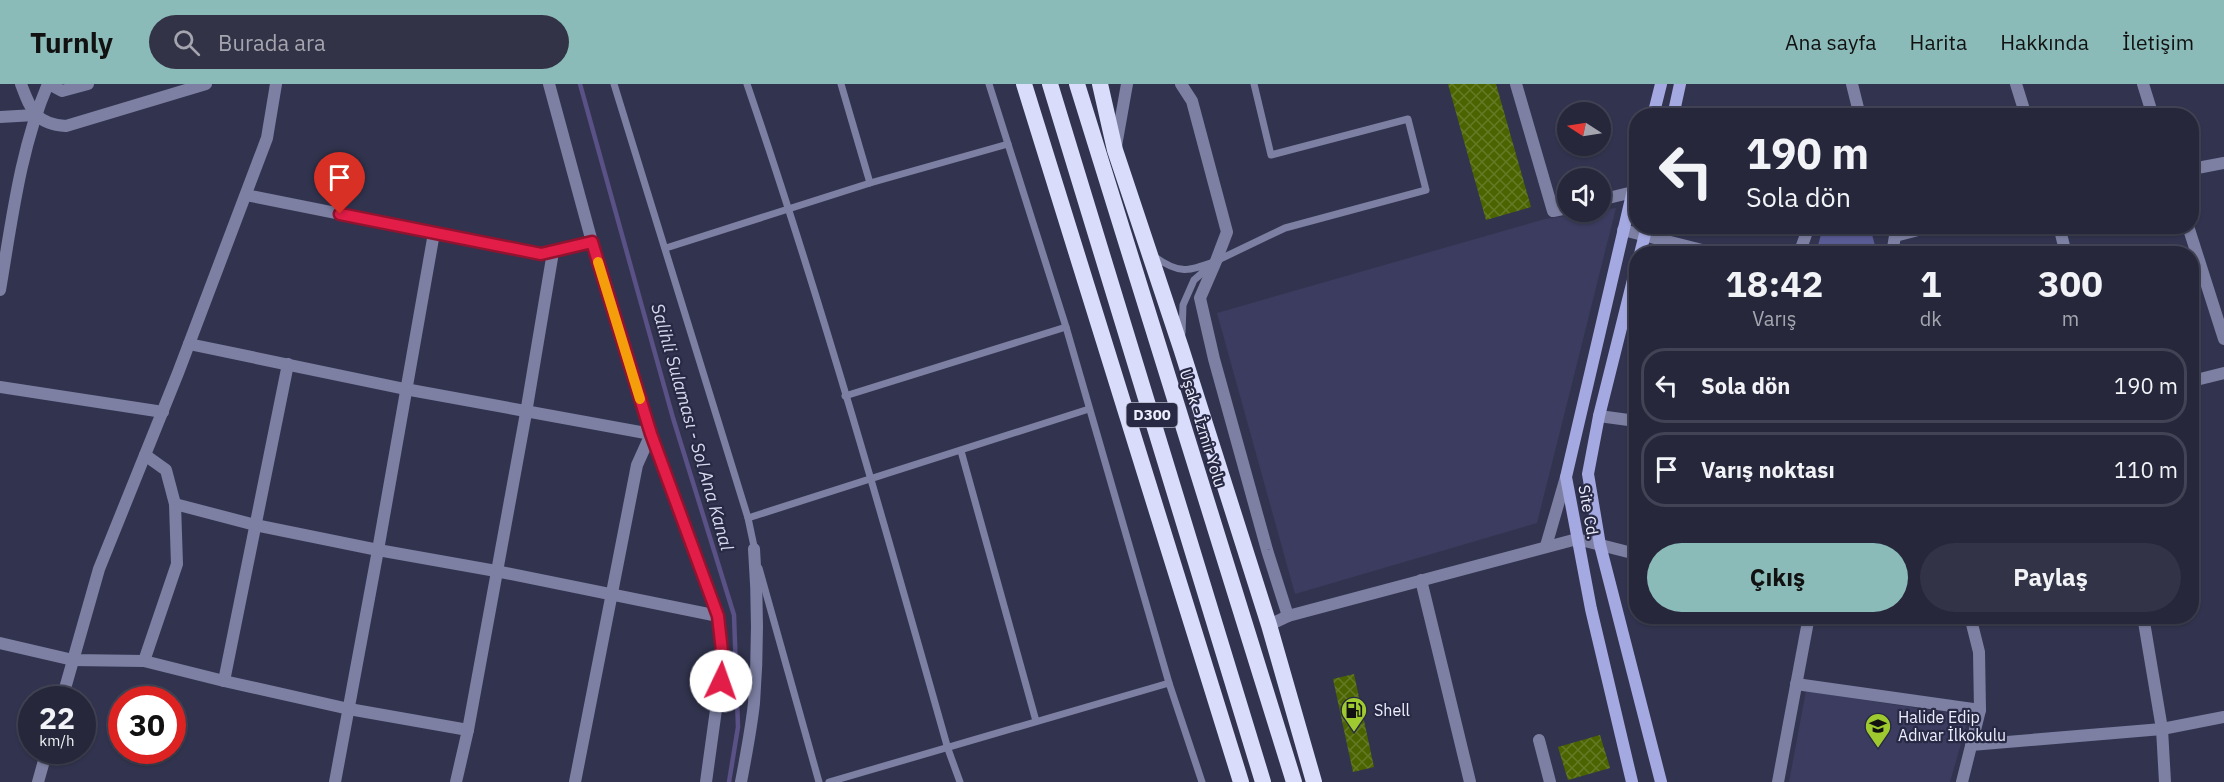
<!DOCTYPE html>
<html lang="tr">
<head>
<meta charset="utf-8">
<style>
	body { margin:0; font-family:"IBM Plex Sans",sans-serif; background:#323346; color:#f1f3f6; height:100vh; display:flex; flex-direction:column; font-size:22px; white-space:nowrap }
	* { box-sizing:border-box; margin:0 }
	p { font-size:20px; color:#a4a5af }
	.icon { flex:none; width:33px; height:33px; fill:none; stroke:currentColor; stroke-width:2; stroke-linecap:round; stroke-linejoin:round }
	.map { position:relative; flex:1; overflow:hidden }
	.drawer { position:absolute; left:1629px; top:162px; width:570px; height:378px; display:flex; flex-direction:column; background:#26273b; border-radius:24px; box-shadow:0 2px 4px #0004,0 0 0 2px #424455 }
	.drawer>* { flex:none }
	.guide { position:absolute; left:1629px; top:24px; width:570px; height:126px; border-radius:24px; box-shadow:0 2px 4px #0004,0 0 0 2px #424455; background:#26273b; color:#f1f3f6; overflow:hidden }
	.needle { width:39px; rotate:282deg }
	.fabs { position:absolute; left:1557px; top:18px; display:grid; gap:12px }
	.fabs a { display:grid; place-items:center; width:54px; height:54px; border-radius:50%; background:#26273b; box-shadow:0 2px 4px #0004,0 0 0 2px #424455; font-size:30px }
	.speed { position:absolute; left:18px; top:602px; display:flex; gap:12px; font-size:30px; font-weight:700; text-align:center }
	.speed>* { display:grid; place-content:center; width:78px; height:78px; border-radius:50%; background:#26273b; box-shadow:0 2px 4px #0004,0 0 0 2px #424455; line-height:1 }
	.speed small { font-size:15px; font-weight:400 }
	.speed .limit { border:9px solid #d22; background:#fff; color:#111 }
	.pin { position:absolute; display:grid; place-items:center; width:51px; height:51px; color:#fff; margin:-62px -26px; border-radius:50% 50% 50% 0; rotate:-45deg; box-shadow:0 0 6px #0007 }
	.pin .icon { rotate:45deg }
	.me { position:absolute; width:66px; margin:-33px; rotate:3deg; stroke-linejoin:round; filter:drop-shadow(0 0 4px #0008) }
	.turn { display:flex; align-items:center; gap:21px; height:126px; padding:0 18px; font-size:27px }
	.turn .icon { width:78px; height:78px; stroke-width:2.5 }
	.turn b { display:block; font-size:42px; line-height:51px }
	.eta { display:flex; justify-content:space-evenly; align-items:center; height:102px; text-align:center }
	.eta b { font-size:36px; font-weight:700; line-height:42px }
	.cta { display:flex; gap:12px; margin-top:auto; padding:12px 18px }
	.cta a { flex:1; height:69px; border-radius:36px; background:#8bbbb9; color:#111; font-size:24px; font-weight:700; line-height:69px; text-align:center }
	.cta a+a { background:#323346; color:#f1f3f6 }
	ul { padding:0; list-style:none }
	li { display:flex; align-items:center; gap:18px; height:75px; margin:0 12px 9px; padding:0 6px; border:3px solid #424455; border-radius:24px }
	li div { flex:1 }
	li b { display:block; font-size:22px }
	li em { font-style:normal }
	header { display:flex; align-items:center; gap:36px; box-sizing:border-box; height:84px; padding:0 30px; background:#8bbbb9; color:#111 }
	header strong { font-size:28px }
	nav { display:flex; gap:33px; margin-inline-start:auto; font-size:21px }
	.search { width:420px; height:54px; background:#323346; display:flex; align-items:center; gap:15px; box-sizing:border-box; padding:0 21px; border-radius:33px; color:#a4a5af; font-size:22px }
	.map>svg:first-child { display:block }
	.built { fill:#3b3c5f }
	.green { fill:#595b94 }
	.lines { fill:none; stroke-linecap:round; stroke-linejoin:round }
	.stream { stroke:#5a5187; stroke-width:4.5 }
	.building { fill:url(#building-cross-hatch) }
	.service { stroke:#7d80a3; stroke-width:7 }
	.minor { stroke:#7d80a3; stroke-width:12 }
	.tertiary { stroke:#7d80a3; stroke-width:12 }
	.secondary { stroke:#a5a9e1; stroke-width:12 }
	.trunk { stroke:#d9dcfa; stroke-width:16 }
	.route-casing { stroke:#92132f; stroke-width:15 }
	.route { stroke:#e11d48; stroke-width:10 }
	.slow { stroke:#f59e0b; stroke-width:10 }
	.labels { text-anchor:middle; stroke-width:4.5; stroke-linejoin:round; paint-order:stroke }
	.shield { fill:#282944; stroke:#b3b4c6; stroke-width:1.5 }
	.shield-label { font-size:15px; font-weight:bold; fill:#eeeffe }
	.street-label { font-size:16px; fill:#eeeffe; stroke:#282944 }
	.poi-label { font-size:16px; fill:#eeeffe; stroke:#282944; text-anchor:start }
	.water-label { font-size:18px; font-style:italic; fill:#d6d8ee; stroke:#282944 }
</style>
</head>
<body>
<header>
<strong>Turnly</strong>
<div class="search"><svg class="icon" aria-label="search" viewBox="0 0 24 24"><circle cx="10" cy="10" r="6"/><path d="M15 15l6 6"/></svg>Burada ara</div>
<nav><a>Ana sayfa</a><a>Harita</a><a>Hakkında</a><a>İletişim</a></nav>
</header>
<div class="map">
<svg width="2224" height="698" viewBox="0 0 2224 698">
	<defs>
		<pattern id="building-cross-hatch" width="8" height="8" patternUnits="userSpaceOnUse" patternTransform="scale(1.5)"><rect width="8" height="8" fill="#4b6400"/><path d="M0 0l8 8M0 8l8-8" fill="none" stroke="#657a26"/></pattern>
	</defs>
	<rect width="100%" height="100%" fill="#32344f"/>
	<g class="built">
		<polygon points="1616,124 1537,439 1295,510 1217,229 1545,135"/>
		<polygon points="1806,607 1969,632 1950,698 1789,698"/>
	</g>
	<polygon class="green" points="1823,143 1870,143 1877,169 1816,169"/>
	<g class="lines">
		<polyline class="stream" points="580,0 673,334 734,531 738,643 729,698"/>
	</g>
	<g class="building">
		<polygon points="1448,0 1496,0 1531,123 1486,136"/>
		<polygon points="1354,590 1374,683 1353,688 1333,595"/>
		<polygon points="1600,651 1610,684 1568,696 1558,663"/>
	</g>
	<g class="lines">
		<g class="service">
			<polyline points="614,0 748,434 755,467"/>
			<path d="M747 0C822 219 885 442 948 665L960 698"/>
			<polyline points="841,0 870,99"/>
			<polyline points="989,0 1066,243 1169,599 1202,698"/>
			<polyline points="666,164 870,99 1008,60"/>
			<path d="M1155 173C1180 191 1189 187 1216 177L1194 196 1183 221 1182 249"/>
			<polyline points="1216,177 1285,144 1426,106 1408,35 1271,71 1254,0"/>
			<polyline points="845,312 1066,243"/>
			<polyline points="961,367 1036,637"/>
			<polyline points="748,434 1089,325"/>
			<polyline points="759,484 819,698"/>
			<polyline points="829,698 1169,599"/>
		</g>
		<g class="minor">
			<polyline points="549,0 592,158 651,350 718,532 723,575 706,698"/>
			<polyline points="1181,0 1192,17 1227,148 1216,177 1200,214 1214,275 1267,466 1288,532"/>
			<polyline points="1516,0 1553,127 1568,124"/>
			<polyline points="1852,0 1860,32"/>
			<polyline points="2016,0 2026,32"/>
			<polyline points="2143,0 2153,32"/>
			<polyline points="0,33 35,31"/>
			<polyline points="1116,62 1127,0"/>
			<polyline points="2192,85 2224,79"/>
			<polyline points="246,111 541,170 592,158"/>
			<polyline points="1600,116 1633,108"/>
			<polyline points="2059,142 2066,170"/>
			<polyline points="2188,142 2224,255"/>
			<polyline points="1623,146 1718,170"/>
			<polyline points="1895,152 1934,142"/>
			<polyline points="1799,170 1809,142"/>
			<polyline points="1892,170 1895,152 1892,142"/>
			<path d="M0 206C12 136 20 65 48 0"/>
			<polyline points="189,260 405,305 651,350 637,381 575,698"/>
			<polyline points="2192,297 2224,289"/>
			<polyline points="0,303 163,328"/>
			<polyline points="1599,332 1636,337"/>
			<polyline points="175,420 255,441 378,466 496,487 718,532"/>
			<polyline points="1421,496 1470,698"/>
			<polyline points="2143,532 2162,645 2165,698"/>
			<polyline points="0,559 73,576 144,577 224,597 349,625 468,646"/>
			<polyline points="144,577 177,480 175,420 166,386 145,371"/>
			<polyline points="224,597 288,280"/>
			<polyline points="1796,600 1980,626"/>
			<polyline points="1539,656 1550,698"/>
			<polyline points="1971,661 2162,645 2224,633"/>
			<polyline points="335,698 378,466 434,149"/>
			<polyline points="456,698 468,646 526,329 553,168"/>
			<path d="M741 698C746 672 751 646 754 619 758 568 758 517 754 465"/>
			<polyline points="1778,698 1809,532"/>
			<polyline points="1962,698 1980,626 1979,568 1970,532"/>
		</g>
		<g class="tertiary">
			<path d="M21 0C31 26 35 40 66 42L206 0"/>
			<polyline points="49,0 62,7 88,0"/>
			<polyline points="1546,462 1566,393"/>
			<polyline points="1269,541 1288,532 1577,455 1636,470"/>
			<polyline points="62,615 99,485 178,289 267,54 276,0"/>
			<polyline points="38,698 47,666"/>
		</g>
		<g class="secondary">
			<polyline points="1653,32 1661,0"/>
			<polyline points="1673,32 1680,0"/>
			<polyline points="1640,170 1647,142"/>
			<polyline points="1636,184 1599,332 1588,390 1600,461 1661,698"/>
			<polyline points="1632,698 1591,525 1566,393 1636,93"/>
		</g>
		<g class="trunk">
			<polyline points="1024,0 1241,698"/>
			<polyline points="1050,0 1263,698"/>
			<polyline points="1077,0 1294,698"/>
			<polyline points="1100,0 1115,66 1181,264 1269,541 1314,698"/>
		</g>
	</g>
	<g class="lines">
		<g class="route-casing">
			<polyline id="route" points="340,130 541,170 592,158 651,350 718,532 723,576 721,597"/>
		</g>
		<use href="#route" class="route"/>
		<polyline class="slow" points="598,178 640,315"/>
	</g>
	<defs>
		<g id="fuel-pin" transform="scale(1.35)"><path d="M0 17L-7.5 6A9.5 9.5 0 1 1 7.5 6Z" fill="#9eca2f" stroke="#282944"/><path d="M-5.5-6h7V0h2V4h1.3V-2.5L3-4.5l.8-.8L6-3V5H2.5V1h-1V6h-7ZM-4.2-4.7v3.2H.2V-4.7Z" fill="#111"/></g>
		<g id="school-pin" transform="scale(1.35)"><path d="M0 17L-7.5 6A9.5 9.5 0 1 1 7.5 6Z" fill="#9eca2f" stroke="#282944"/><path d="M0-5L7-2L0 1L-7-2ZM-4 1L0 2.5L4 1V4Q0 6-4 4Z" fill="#111"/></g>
	</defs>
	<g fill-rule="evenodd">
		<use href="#fuel-pin" x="1354" y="626"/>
		<use href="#school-pin" x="1878" y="642"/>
	</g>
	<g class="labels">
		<rect class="shield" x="1126.5" y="319" width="51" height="24" rx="4.5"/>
		<g class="shield-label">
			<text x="1152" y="336">D300</text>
		</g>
		<g class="street-label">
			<text transform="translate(1203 344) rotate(73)" y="6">Uşak - İzmir Yolu</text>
			<text transform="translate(1589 428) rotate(80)" y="6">Site Cd.</text>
		</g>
		<g class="poi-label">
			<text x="1374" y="632">Shell</text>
			<text x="1898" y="639">Halide Edip<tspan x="1898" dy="18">Adıvar İlkokulu</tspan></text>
		</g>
		<g class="water-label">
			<text transform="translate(692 343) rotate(74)" y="6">Salihli Sulaması - Sol Ana Kanal</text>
		</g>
	</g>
</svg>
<div class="fabs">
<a><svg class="needle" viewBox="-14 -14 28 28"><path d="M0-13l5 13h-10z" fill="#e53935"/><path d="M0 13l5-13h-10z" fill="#a4a5af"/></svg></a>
<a><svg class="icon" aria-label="sound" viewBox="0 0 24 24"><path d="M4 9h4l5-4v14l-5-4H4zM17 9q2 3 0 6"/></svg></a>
</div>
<div class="speed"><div>22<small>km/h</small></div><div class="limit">30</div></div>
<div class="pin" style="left:340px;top:130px;background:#d93025"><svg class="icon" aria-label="arrive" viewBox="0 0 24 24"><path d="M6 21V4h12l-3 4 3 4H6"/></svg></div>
<svg class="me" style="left:721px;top:597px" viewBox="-20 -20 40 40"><circle r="19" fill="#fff"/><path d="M0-13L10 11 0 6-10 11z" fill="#e11d48"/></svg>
<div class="guide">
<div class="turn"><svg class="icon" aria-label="left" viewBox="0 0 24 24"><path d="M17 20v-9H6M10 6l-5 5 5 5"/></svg><div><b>190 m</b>Sola dön</div></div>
</div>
<section class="drawer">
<div class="eta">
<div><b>18:42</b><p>Varış</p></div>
<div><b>1</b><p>dk</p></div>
<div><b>300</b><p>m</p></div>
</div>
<ul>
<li><svg class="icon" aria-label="left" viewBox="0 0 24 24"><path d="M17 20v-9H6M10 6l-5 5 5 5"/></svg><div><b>Sola dön</b></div><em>190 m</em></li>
<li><svg class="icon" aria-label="arrive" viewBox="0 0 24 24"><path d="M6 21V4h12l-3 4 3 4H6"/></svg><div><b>Varış noktası</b></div><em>110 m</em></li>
</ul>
<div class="cta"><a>Çıkış</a><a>Paylaş</a></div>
</section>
</div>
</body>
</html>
